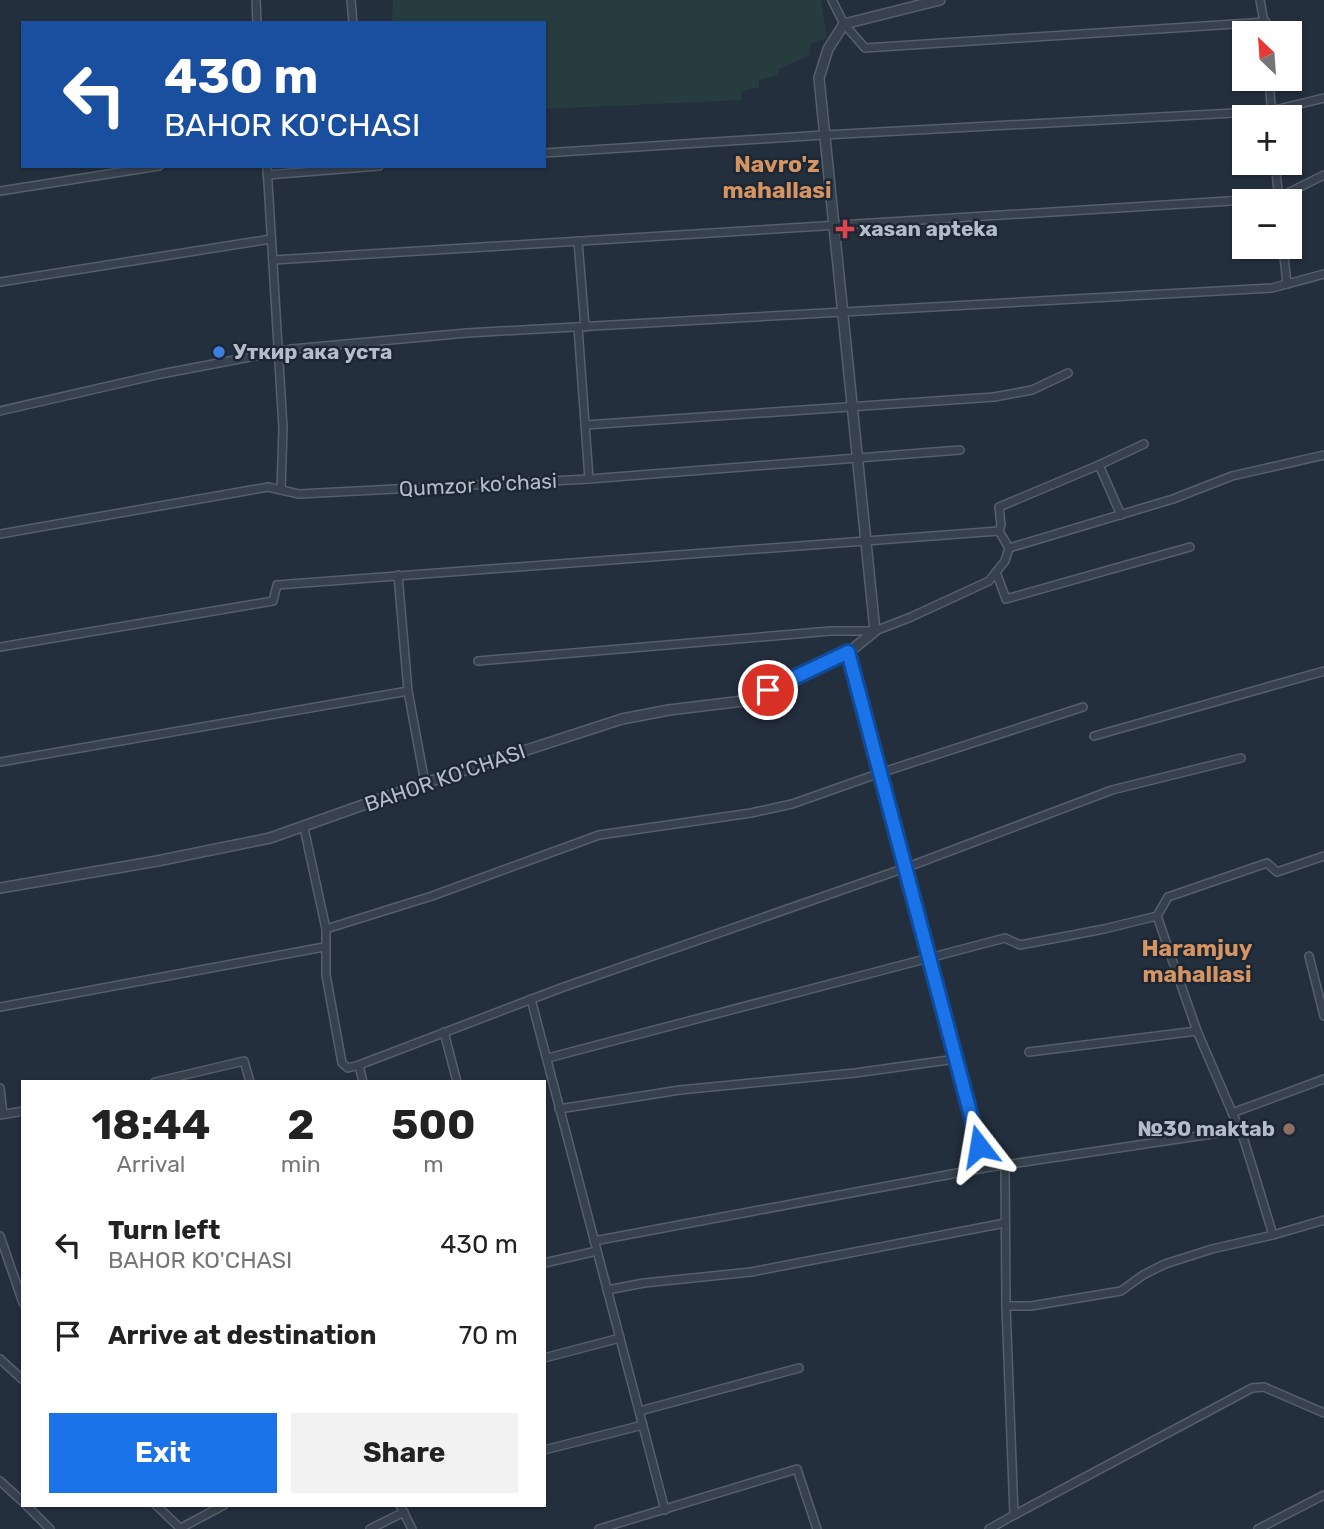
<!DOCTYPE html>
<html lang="en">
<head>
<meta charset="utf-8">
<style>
	body { margin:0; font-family:Rubik,sans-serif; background:#f2f2f2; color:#222; height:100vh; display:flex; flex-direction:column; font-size:26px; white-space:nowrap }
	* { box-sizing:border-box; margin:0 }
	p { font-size:23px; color:#767676 }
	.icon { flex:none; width:38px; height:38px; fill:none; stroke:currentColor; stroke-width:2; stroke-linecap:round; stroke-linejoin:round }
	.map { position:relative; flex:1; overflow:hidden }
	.drawer { position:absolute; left:21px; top:1080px; width:525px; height:427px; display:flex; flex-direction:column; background:#fff; border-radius:0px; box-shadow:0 2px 5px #0004 }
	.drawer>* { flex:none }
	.guide { position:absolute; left:21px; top:21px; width:525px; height:147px; border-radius:0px; box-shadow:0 2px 5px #0004; background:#1a4fa0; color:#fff; overflow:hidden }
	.needle { width:46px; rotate:335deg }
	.buttons { position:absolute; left:1232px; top:21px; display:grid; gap:14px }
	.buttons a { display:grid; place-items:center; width:70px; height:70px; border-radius:0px; background:#fff; box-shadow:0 2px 5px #0004; font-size:35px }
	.pin { position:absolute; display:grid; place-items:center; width:60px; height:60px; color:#fff; margin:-30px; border:4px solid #fff; border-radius:50%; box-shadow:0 2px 7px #0007 }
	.me { position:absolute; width:77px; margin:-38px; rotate:346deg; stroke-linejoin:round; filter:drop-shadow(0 0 5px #0008) }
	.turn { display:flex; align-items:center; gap:24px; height:147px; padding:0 28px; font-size:32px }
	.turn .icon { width:91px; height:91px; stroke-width:2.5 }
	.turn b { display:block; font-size:49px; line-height:60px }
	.eta { display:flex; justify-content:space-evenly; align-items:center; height:119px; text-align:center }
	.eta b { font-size:42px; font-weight:700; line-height:49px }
	.action { display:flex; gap:14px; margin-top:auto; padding:14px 28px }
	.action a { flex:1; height:80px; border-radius:0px; background:#1a73e8; color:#fff; font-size:28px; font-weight:700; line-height:80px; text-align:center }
	.action a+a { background:#f2f2f2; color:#222 }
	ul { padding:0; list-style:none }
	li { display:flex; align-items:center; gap:21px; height:91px; padding:0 28px }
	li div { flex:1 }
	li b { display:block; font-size:26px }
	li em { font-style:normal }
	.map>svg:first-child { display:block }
	.green { fill:#263c3f }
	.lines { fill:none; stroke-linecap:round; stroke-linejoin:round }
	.minor-casing { stroke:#565f6c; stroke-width:10 }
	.tertiary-casing { stroke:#565f6c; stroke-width:12 }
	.minor { stroke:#38414e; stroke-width:7 }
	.tertiary { stroke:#38414e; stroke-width:9 }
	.route-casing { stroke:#114b97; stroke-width:18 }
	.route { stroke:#1a73e8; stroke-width:12 }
	.health-dot { fill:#e0444e; stroke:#1d2633; stroke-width:2.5 }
	.shop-dot { fill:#3f7fe0; stroke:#1d2633; stroke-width:2.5 }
	.education-dot { fill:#8d6e63; stroke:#1d2633; stroke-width:2.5 }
	.labels { text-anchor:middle; stroke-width:5; stroke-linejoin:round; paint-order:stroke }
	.poi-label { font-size:21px; font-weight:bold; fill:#b4bcc9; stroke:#1d2633; text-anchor:start }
	.street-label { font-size:21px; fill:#b4bcc9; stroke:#1d2633 }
	.neighbourhood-label { font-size:23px; font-weight:bold; fill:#d59563; stroke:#1d2633 }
</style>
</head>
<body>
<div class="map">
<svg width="1324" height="1529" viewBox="0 0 1324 1529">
	<rect width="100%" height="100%" fill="#242f3e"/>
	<polygon class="green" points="393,0 821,0 827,38 811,44 810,55 779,69 779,75 759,80 759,87 741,92 742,100 544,109 544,23 392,23"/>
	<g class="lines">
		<g class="minor-casing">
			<g id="minor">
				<polyline points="256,0 257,23"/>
				<polyline points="351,0 353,23"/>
				<polyline points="832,0 844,24 865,48 1266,22"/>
				<polyline points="1260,0 1266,33"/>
				<polyline points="1269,79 1272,117"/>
				<polyline points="544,153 824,135 1271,111 1324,98"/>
				<polyline points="1275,163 1279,200"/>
				<polyline points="267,166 283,428 281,490"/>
				<polyline points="267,175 379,166"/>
				<polyline points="0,191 159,166"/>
				<polyline points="578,241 585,327"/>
				<polyline points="1283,247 1287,284"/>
				<polyline points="273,260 1278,198 1324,175"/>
				<polyline points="0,282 271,239"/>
				<polyline points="578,327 589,479"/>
				<polyline points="0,411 161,374 292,349 467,333 1272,288 1324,274"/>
				<polyline points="585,425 994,397 1032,390 1068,373"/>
				<polyline points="1099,465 1121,515"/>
				<polyline points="0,534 268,487 299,494 589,479 960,450"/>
				<polyline points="1009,548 1173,499 1232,476 1324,455"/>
				<polyline points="996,572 1006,599 1190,547"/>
				<polyline points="398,575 408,691 425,783"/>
				<polyline points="0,647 273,601 277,585 999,531"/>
				<polyline points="848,652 984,1168"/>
				<polyline points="478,661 831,631 875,631 911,617 989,581 1005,561 1009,548 999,531 1001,525 999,507 1099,465 1144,444"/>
				<polyline points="1094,736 1324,671"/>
				<polyline points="0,762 408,691"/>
				<polyline points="304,828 326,929 326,975 342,1063 348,1068 359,1065 561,988 905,868 1112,790 1241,758"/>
				<polyline points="1157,916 1197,1031 1244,1140 1273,1235"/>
				<polyline points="326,929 432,896 599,835 751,813 792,804 880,773 1083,707"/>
				<polyline points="1309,956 1324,1016"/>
				<polyline points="531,999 665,1510"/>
				<polyline points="0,1007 324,947"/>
				<polyline points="444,1032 457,1082"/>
				<polyline points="1029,1052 1197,1031"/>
				<polyline points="548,1058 1005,938 1020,945 1104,929 1157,916 1168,897 1267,863 1277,872 1324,856"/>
				<polyline points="359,1065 363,1082"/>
				<polyline points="155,1082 244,1061 250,1082"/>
				<polyline points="0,1088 3,1114"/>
				<polyline points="559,1109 680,1090 855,1073 956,1059"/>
				<polyline points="1232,1113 1324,1079"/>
				<polyline points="0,1115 23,1111"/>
				<polyline points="0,1236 23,1303"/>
				<polyline points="594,1241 984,1168 1239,1130"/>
				<polyline points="544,1263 597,1251"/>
				<polyline points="607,1290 644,1283 751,1272 1005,1223"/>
				<polyline points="1006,1306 1031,1306 1121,1291 1143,1275 1165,1264 1212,1249 1273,1235 1324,1220"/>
				<polyline points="544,1358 620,1338"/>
				<polyline points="0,1359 23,1380"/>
				<polyline points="640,1411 799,1368"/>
				<polyline points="544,1450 643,1425"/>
				<polyline points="0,1481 23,1502"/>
				<polyline points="26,1505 50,1529"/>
				<polyline points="156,1505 180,1528"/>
				<polyline points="400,1505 412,1529"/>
				<polyline points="1014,1515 1252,1388 1264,1387 1324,1413"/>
				<polyline points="179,1529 224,1505"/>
				<polyline points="370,1529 404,1512"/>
				<polyline points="599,1529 797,1469 817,1529"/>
				<polyline points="989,1529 1014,1515 1006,1306 1005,1165"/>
				<polyline points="1258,1529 1324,1495"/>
			</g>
		</g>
		<g class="tertiary-casing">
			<polyline id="tertiary" points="0,888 157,861 270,838 425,783 622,719 669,710 743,701 843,657 875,631 819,78 828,49 844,24 940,0"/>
		</g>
		<use href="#minor" class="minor"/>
		<use href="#tertiary" class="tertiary"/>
	</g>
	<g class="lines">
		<g class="route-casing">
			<polyline id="route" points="768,690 848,652 979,1146"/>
		</g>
		<use href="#route" class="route"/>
	</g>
	<path class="health-dot" d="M841.5 218.5h7v7h7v7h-7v7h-7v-7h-7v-7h7z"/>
	<circle class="shop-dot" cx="219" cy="352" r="7"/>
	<circle class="education-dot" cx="1289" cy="1129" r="7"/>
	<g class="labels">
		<g class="poi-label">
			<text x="859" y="236">xasan apteka</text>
			<text x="233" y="359">Уткир ака уста</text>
			<text x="1275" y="1136" text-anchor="end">№30 maktab</text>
		</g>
		<g class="street-label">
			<text transform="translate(478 485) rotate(-3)" y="7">Qumzor ko'chasi</text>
			<text transform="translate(445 778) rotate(-19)" y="7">BAHOR KO'CHASI</text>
		</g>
		<g class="neighbourhood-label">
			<text x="777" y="172">Navro'z<tspan x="777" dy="26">mahallasi</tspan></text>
			<text x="1197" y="956">Haramjuy<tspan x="1197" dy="26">mahallasi</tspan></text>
		</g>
	</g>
</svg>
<div class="buttons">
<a><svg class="needle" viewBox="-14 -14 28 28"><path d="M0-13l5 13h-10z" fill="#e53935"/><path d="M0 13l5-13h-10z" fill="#767676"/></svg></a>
<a>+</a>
<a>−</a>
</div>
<div class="pin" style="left:768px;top:690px;background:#d93025"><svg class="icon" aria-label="arrive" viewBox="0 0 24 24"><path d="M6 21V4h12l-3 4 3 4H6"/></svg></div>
<svg class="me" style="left:979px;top:1146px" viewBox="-20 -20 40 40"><path d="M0-17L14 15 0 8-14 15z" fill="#1a73e8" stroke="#fff" stroke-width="4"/></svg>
<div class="guide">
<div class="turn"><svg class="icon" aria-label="left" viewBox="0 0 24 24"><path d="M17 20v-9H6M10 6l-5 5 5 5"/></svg><div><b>430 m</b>BAHOR KO'CHASI</div></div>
</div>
<section class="drawer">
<div class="eta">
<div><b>18:44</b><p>Arrival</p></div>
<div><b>2</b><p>min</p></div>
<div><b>500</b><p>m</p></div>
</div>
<ul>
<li><svg class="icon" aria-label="left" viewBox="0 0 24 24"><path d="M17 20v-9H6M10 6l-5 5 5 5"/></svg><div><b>Turn left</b><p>BAHOR KO'CHASI</p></div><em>430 m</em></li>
<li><svg class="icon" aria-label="arrive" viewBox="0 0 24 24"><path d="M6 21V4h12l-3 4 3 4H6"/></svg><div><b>Arrive at destination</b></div><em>70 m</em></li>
</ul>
<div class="action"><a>Exit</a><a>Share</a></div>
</section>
</div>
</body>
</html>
